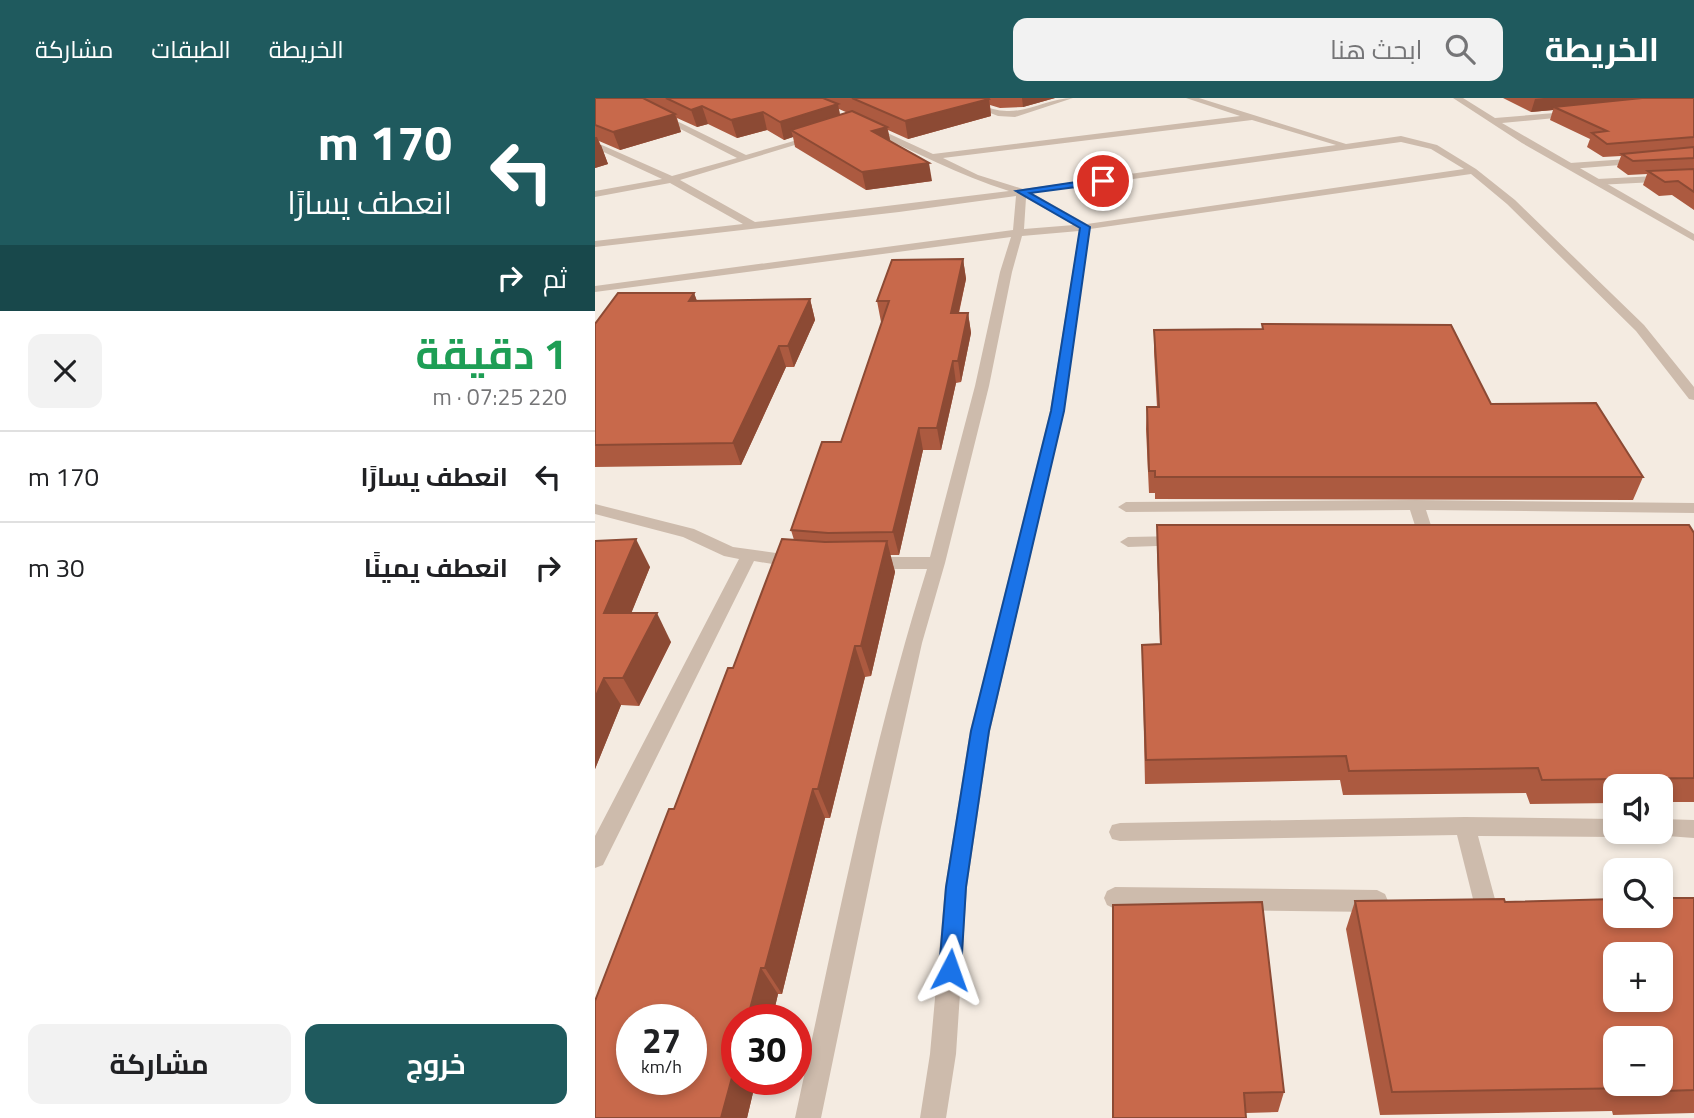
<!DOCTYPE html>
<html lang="ar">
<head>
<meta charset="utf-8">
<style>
	body { margin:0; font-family:"Titillium Web",Cairo,sans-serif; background:#f2f2f2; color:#202124; direction:rtl; height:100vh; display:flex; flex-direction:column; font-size:26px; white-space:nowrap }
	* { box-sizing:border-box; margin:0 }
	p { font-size:23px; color:#757577 }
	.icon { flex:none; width:38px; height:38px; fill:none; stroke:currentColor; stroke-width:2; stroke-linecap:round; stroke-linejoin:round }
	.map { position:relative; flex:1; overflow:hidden; direction:ltr }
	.side { display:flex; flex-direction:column; background:#fff; width:595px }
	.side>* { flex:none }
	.guide { background:#1f5a5e; color:#fff; overflow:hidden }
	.tools { position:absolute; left:1008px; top:676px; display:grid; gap:14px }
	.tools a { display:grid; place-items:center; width:70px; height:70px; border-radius:14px; background:#fff; box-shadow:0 4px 10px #0003; font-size:35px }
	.speed { position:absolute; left:21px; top:906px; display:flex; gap:14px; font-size:35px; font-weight:700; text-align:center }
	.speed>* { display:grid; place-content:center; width:91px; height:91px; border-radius:50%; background:#fff; box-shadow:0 4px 10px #0003; line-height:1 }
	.speed small { font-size:18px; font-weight:400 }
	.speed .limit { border:10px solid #d22; background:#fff; color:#111 }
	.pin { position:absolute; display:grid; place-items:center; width:60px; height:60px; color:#fff; margin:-30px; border:4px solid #fff; border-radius:50%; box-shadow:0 2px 7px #0007 }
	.me { position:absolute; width:77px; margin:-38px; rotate:4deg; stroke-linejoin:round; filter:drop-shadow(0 0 5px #0008) }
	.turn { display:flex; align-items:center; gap:24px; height:147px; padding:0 28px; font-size:32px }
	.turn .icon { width:91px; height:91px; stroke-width:2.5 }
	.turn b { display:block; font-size:49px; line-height:60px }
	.then { display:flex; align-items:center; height:66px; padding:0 28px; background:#0003; gap:14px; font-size:26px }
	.round { display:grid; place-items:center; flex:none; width:74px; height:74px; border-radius:14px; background:#f2f2f2 }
	.head { display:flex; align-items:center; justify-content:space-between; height:119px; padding:0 28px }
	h1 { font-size:42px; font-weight:700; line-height:52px; color:#1e9e55 }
	.button { display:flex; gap:14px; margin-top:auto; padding:14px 28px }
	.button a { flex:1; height:80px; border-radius:14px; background:#1f5a5e; color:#fff; font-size:28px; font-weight:700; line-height:80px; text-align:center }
	.button a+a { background:#f2f2f2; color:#202124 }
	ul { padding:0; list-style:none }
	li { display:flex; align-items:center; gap:21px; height:91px; padding:0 28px; border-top:2px solid #e0e0e0 }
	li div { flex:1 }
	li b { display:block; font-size:26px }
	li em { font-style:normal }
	header { display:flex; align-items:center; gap:42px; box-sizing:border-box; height:98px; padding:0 35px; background:#1f5a5e; color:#fff }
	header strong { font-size:33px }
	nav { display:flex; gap:38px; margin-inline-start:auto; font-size:24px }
	.search { width:490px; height:63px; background:#f2f2f2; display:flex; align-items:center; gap:18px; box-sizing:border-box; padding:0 24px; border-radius:14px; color:#757577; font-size:26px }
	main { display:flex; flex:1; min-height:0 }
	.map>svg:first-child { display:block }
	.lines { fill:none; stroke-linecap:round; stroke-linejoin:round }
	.lane { fill:#cdbbac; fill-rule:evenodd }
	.street { fill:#cdbbac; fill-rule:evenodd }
	.wall { fill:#ac5a40; fill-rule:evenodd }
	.shaded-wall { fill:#8c4a34 }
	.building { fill:#c8694b; stroke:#8c4a34; stroke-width:2; fill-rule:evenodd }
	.route { fill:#1a73e8; stroke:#114b97; stroke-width:2 }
</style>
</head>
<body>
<header>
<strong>الخريطة</strong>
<div class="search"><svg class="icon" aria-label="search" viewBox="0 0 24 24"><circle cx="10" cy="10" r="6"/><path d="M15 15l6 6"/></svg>ابحث هنا</div>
<nav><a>الخريطة</a><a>الطبقات</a><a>مشاركة</a></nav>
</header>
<main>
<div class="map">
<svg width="1099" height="1020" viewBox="0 0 1099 1020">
	<rect width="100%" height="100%" fill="#f4ebe1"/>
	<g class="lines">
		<g class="lane">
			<polygon points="1047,60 1052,63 1050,65 975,71 970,68 975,65"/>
			<polygon points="1099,76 1099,82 1002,87 997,84 1002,81"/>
		</g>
		<g class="street">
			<path d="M25 0H35L151 57 226 35V39L85 82 160 124 414 93C364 77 318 53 270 31L273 26 338 56 645 18 591 0H604L751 46 806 38 842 47 881 71 920 102 1049 227 1099 289V302L1094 301 1041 233 912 106 876 76 495 131 469 313 395 633 372 789 361 956 351 1020H325L335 956 350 789 375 633 455 313 484 133 427 138 417 174 394 288 350 465 327 545 286 729 226 1020H200C240 836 276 650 332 471H276L268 465 276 459H335L380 288 405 174 416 139 0 194V188L418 132 421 98 304 114 0 149V143L148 126 75 85 0 99V93L67 81 0 50V44L77 78 142 60ZM657 22 741 47 428 91 383 77 348 60ZM806 44 836 51 869 71 492 126 437 95ZM431 100 479 127 429 131Z"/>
			<path d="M357 0C376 0 393 13 412 13 434 14 455 0 478 0L420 19 403 18Z"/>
			<polygon points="858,0 868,0 900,20 984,13 981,18 907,25 1099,136 1099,143 927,45"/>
			<polygon points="821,402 1099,405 1099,415 831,412 841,443 833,448 825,443 815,412 531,414 523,409 531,404"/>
			<polygon points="0,406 99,431 138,449 202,458 210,464 202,470 159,463 8,767 0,770 0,738 144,461 129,458 88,439 0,416"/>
			<polygon points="585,438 593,443 591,447 533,449 525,444 533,439"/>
			<polygon points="870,719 1020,721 1020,733 1029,733 1020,739 883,738 901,805 898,813 890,816 882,813 879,805 862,737 525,743 517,741 514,734 517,727 525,725"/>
			<polygon points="1066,721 1099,722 1099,740 1058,737 1057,733 1066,733"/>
			<polygon points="520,789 782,792 790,796 793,803 790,810 782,814 520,811 512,807 509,800 512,793"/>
		</g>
	</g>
	<g class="wall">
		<path d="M0 0H460L428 9 405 10 395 7 396 18 313 41 293 32 295 43 337 83 271 92 200 49 198 39 189 42 172 32 142 40 113 26 102 29 82 20 86 34 25 52 4 43 13 66 0 70ZM244 11 253 15 245 17Z"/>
		<polygon points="908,0 1099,0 1099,112 1077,97 1064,98 1048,87 1052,76 1033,77 1022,69 1026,58 1008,59 992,49 995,41 955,22 958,12 936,14"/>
		<path d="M368 161 371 181 364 215H373L376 235 366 284 361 285 346 352H328L304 457H295L300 474 276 578 270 579 235 720H230L187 896H183L177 922H142V982H161L152 1020H0V903L74 711H79L133 570H138L187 441 199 442 196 432 227 344H246L287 224H286L282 203 297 162ZM37 922H96V982H37Z"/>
		<polygon points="99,195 102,203 215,201 220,222 199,269 191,269 146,367 0,369 0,226"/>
		<polygon points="667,226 896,306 1048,379 1038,402 560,401 560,395 554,395 551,331 552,309 562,309 559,253 559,232 667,231"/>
		<polygon points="562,427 1099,435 1099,704 1066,704 1066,688 1020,688 1020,705 935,706 931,695 748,697 745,682 550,686 547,547 565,546 562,452"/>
		<polygon points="0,443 55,469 36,515 76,544 44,608 26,607 0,671"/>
		<polygon points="1099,800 1099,1015 1018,1017 1017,1013 785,1017 751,831 760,803 910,804"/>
		<polygon points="518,807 689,994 683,1014 651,1015"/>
	</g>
	<g class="shaded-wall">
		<polygon points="427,0 460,0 428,9"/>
		<polygon points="949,0 1080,0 959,9 958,12 936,14 940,1"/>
		<polygon points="394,1 396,18 313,41 310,23"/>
		<polygon points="243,6 246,24 196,32 198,39 189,42 185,24"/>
		<polygon points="107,8 113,26 102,29 96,12"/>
		<polygon points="168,14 172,32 142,40 136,22"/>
		<polygon points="80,16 86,34 25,52 18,34"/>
		<polygon points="292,29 296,46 277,33"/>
		<polygon points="0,39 2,39 5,47 6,47 13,66 0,70"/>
		<polygon points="334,65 337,83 271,92 267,74"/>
		<polygon points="368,161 371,181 359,235 356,215"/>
		<polygon points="99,195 106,215 94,203"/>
		<polygon points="215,201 220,222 199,269 193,248"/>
		<polygon points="373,215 376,235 366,284 363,263"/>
		<polygon points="184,248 191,269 146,367 138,345"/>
		<polygon points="358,263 361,285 346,352 342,330"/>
		<polygon points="324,330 328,352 304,457 298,434"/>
		<polygon points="41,441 55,469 25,543 9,515"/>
		<polygon points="292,443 300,474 276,578 266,548"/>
		<polygon points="62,515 76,544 44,608 28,580"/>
		<polygon points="260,548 270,579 235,720 223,691"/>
		<polygon points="9,580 26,607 0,671 0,600"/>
		<polygon points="218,691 230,720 187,896 170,870"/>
		<polygon points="166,870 183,896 177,922 152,922"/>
		<polygon points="142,961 142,982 161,982 152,1020 126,1020"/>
	</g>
	<g class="building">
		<polygon points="0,0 48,0 80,16 18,34 0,27"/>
		<polygon points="71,0 228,0 243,6 185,24 168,14 136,22 107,8 96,12"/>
		<polygon points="257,0 393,0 394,1 310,23"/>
		<polygon points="1047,0 1099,0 1099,39 1012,46 997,35 1012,33 959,9"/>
		<polygon points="257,13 292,29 277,33 334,65 267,74 196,32"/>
		<polygon points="1099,49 1099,60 1038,63 1027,56"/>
		<polygon points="1099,71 1099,94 1083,83 1070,84 1053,73"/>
		<polygon points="368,161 356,215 373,215 363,263 358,263 342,330 324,330 298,434 233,435 196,432 227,344 246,344 294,203 282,203 297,162"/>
		<polygon points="23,195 99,195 94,203 215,201 193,248 184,248 138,345 0,347 0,226"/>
		<polygon points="667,226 856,227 896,306 1001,305 1048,379 560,379 560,373 554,373 552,309 564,309 559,232 668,231"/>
		<polygon points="562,427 1094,427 1099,435 1099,680 947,682 943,670 754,673 751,658 551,662 547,547 566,546"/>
		<polygon points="41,441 9,515 62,515 28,580 9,580 0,600 0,443"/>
		<path d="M187 441 230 444 292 443 266 548H260L223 691H218L170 870H166L152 922H142V961L126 1020H0V903L74 711H79L133 570H138ZM37 922H96V982H37Z"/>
		<path d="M1066 800H1099V992L1042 994 1041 990 797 994 760 803 909 801 910 804 1020 801V817H1066ZM1020 856H1066V901H1020ZM1020 940H1066V985H1020Z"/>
		<polygon points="667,804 689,994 649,995 651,1020 518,1020 518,807"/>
	</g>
	<polygon class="route" points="508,80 511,81 511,85 435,95 495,129 469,313 394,633 371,789 366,872 362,880 355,883 347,880 344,872 351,789 376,633 456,313 485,130 421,93"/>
</svg>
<div class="tools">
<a><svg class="icon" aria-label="sound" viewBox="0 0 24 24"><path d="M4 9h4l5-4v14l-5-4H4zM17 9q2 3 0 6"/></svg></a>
<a><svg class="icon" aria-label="search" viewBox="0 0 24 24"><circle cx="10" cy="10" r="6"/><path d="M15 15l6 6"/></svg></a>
<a>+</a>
<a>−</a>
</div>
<div class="speed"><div>27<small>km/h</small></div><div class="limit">30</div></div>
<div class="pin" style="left:508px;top:83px;background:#d93025"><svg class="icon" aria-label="arrive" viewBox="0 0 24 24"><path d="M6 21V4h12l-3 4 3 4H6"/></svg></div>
<svg class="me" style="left:355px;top:872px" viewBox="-20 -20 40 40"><path d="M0-17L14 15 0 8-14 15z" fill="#1a73e8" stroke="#fff" stroke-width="4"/></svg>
</div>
<section class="side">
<div class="guide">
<div class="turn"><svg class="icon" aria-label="left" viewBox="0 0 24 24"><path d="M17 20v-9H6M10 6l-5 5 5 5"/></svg><div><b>170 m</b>انعطف يسارًا</div></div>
<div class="then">ثم<svg class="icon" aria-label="right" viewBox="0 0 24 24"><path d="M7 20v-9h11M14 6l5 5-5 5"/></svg></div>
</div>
<div class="head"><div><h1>1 دقيقة</h1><p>220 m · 07:25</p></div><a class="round"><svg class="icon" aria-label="close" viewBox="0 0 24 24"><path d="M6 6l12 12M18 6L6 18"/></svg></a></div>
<ul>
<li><svg class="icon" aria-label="left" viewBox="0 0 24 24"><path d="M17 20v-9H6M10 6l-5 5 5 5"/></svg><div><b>انعطف يسارًا</b></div><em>170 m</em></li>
<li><svg class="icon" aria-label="right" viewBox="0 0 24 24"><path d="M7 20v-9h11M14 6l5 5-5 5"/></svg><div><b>انعطف يمينًا</b></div><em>30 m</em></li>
</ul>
<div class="button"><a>خروج</a><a>مشاركة</a></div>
</section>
</main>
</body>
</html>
